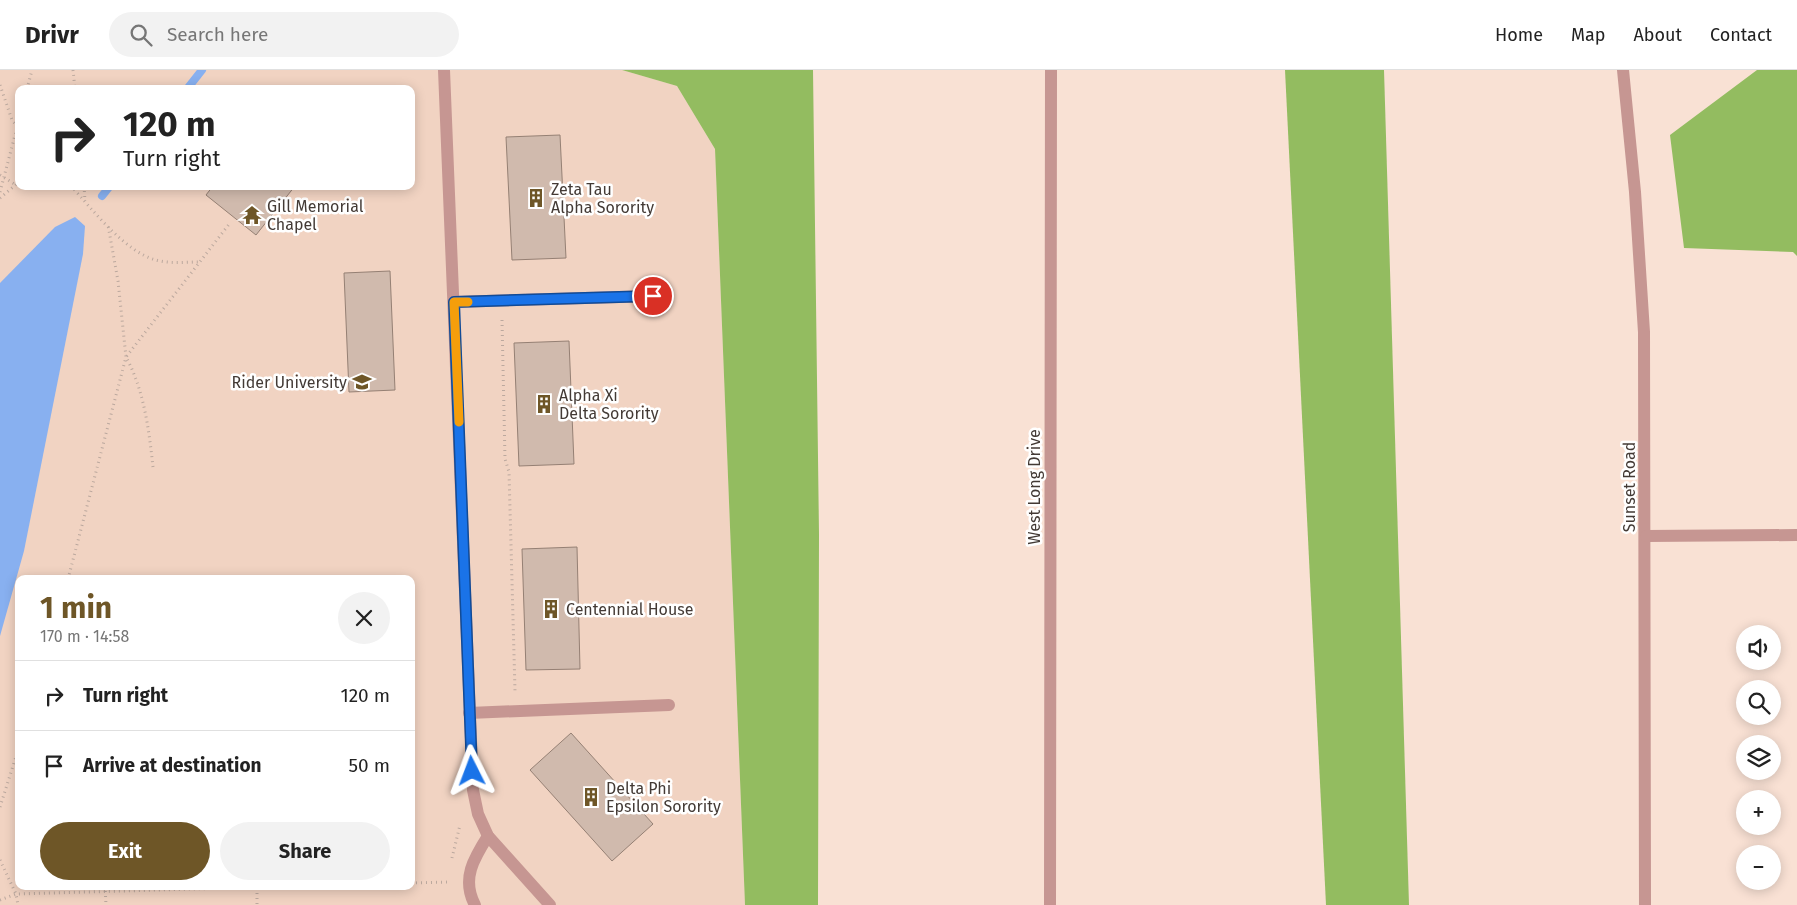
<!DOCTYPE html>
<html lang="en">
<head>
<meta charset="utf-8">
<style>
	body { margin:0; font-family:"Fira Sans",sans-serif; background:#f2f2f2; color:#222; height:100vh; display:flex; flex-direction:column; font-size:19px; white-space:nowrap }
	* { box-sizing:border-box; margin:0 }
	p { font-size:16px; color:#767676 }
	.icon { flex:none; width:28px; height:28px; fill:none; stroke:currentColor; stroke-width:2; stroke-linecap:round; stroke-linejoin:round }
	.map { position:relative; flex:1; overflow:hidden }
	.side { position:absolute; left:15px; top:505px; width:400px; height:315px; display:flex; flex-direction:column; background:#fff; border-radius:10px; box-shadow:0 2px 12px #0003 }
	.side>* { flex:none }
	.guide { position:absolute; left:15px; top:15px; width:400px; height:105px; border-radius:10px; box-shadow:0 2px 12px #0003; background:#fff; color:#222; overflow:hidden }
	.tools { position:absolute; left:1736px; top:555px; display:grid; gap:10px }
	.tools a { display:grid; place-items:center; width:45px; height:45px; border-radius:50%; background:#fff; box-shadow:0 2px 12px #0003; font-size:25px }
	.pin { position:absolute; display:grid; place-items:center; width:42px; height:42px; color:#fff; margin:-21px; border:2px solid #fff; border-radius:50%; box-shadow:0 1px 5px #0007 }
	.me { position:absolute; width:55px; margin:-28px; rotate:357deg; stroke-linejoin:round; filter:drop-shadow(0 0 4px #0008) }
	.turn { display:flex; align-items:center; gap:18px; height:105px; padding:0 25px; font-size:22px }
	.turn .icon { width:65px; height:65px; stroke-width:2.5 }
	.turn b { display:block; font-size:35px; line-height:42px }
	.round { display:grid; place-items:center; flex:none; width:52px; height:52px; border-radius:26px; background:#f2f2f2 }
	.headline { display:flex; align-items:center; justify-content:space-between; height:85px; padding:0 25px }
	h1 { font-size:30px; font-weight:700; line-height:38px; color:#6e5627 }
	.button { display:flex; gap:10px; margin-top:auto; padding:10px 25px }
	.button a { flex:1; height:58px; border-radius:30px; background:#6e5627; color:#fff; font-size:20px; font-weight:700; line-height:58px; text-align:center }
	.button a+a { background:#f2f2f2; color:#222 }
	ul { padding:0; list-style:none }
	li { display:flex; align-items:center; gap:15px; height:70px; padding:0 25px; border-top:1px solid #e0e0e0 }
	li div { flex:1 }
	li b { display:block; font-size:19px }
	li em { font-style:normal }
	header { display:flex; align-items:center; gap:30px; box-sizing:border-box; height:70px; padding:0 25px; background:#fff; border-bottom:1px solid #e0e0e0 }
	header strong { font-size:24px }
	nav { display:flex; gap:28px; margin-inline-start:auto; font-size:18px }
	.search { width:350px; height:45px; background:#f2f2f2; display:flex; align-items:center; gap:12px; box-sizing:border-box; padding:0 18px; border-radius:28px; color:#767676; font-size:19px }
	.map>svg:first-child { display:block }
	.built { fill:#f1d3c2; fill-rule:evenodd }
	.forest { fill:#93bc60 }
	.water { fill:#88b0f0 }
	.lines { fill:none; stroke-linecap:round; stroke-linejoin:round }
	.stream { stroke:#88b0f0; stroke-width:8 }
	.building { fill:#d0baad; stroke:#958074 }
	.path { stroke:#bba89e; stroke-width:3; stroke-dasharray:1 4; stroke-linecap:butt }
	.minor { stroke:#c69692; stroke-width:12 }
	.route-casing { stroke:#114b97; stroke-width:12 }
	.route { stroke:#1a73e8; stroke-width:9 }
	.slow { stroke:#f59e0b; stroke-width:9 }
	.labels { text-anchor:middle; stroke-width:5; stroke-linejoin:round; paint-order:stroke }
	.poi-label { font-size:16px; fill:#433a35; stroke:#fff; text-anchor:start }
	.street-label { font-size:16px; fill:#433a35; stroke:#fff }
</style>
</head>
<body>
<header>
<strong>Drivr</strong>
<div class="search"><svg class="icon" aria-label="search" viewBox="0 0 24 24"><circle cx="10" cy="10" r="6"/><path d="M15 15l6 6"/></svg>Search here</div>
<nav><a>Home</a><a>Map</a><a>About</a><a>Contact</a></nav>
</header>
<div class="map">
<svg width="1797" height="835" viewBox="0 0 1797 835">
	<rect width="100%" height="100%" fill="#f9e1d4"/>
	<path class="built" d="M0 0H622L677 16 715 79 745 835H0ZM19 19H411V116H19ZM19 509H411V816H19Z"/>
	<g class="forest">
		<polygon points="622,0 813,0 819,464 818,835 745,835 715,79 677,16"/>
		<polygon points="1285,0 1384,0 1409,835 1326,835"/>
		<polygon points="1757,0 1797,0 1797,186 1793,182 1684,178 1670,65"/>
	</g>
	<polygon class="water" points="75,147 85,156 83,184 24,481 0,566 0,213 55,157"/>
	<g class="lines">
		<g class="stream">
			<polyline points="187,19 202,0"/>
			<polyline points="102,126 110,116"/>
		</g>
	</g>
	<g class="building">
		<polygon points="560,65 566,188 512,190 506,67"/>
		<polygon points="213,116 295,116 256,165 206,125"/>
		<polygon points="390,201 395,320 349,322 344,203"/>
		<polygon points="569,271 574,394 519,396 514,273"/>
		<polygon points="577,477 580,599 526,600 522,479"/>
		<polygon points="571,663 653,754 612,791 530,700"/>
	</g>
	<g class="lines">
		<g class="path">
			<polyline points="73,0 75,19"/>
			<polyline points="0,15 12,50 17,56"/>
			<polyline points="27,19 32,0"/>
			<polyline points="0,105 16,115"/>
			<path d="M71 116C93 140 125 182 156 190 170 194 185 192 199 192"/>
			<polyline points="84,116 85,131"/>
			<polyline points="0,122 19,50"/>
			<polyline points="0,128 19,112"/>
			<polyline points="502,250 505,389 509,402 515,621"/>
			<path d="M153 397C149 360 144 320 126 287L230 153"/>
			<polyline points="68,509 126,287 118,211 108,155"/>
			<polyline points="0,737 19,677"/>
			<polyline points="452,788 460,755"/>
			<polyline points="0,790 16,824 18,835"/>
			<polyline points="411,813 451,812"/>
			<polyline points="105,816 106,835"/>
			<polyline points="257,818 257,835"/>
			<polyline points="0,830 16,824 299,816"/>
		</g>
		<g class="minor">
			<polyline points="444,0 473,720 478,744 488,766 550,835"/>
			<polyline points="1623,0 1635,122 1644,262 1645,835"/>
			<polyline points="454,232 653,226"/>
			<polyline points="1646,466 1797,465"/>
			<polyline points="469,643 669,635"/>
			<path d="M475 835C461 809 474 788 488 766"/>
			<polyline points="1050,835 1051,0"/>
		</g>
	</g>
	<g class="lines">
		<g class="route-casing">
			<polyline id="route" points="472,701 454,232 653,226"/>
		</g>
		<use href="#route" class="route"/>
		<polyline class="slow" points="459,352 454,232 468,232"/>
	</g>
	<defs>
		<g id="building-bare" transform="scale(1.5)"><path d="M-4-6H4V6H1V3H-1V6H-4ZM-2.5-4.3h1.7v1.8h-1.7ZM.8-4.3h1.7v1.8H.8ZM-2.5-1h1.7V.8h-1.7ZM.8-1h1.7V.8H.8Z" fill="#6e5627" stroke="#fff" stroke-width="2.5" paint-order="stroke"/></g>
		<g id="temple-bare" transform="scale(1.5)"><path d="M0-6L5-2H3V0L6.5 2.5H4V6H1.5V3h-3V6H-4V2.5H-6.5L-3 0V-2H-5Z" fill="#6e5627" stroke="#fff" stroke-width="2.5" paint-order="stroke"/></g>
		<g id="university-bare" transform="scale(1.5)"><path d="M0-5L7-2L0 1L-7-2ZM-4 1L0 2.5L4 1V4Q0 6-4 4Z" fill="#6e5627" stroke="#fff" stroke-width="2.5" paint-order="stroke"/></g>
	</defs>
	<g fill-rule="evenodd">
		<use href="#building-bare" x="536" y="128"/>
		<use href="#temple-bare" x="252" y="145"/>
		<use href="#university-bare" x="362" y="312"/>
		<use href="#building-bare" x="544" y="334"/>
		<use href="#building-bare" x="551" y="539"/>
		<use href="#building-bare" x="591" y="727"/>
	</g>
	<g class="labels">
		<g class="poi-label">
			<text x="551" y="125">Zeta Tau<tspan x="551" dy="18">Alpha Sorority</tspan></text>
			<text x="267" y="142">Gill Memorial<tspan x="267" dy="18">Chapel</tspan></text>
			<text x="347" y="318" text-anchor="end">Rider University</text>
			<text x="559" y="331">Alpha Xi<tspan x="559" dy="18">Delta Sorority</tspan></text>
			<text x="566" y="545">Centennial House</text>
			<text x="606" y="724">Delta Phi<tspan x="606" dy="18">Epsilon Sorority</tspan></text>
		</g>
		<g class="street-label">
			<text transform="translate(1034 417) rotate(-90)" y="6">West Long Drive</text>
			<text transform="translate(1629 417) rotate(-90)" y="6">Sunset Road</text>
		</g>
	</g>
</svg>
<div class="tools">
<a><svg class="icon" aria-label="sound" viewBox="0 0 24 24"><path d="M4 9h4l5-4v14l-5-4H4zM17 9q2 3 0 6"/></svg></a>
<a><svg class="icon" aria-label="search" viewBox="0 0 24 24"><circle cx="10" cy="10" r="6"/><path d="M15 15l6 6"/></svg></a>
<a><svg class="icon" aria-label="layers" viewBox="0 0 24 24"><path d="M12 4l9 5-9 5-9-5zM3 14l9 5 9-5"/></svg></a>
<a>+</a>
<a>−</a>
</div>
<div class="pin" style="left:653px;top:226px;background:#d93025"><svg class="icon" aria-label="arrive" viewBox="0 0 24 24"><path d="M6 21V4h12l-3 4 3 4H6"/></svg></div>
<svg class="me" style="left:472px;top:701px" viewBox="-20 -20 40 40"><path d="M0-17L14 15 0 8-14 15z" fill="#1a73e8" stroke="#fff" stroke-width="4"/></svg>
<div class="guide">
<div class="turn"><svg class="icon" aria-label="right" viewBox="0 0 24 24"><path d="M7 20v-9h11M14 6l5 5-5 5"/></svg><div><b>120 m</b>Turn right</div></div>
</div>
<section class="side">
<div class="headline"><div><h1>1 min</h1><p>170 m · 14:58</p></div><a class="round"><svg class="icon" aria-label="close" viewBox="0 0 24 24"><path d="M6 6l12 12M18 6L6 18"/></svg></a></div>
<ul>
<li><svg class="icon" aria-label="right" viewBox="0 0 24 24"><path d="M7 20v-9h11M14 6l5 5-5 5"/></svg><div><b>Turn right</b></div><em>120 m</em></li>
<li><svg class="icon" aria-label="arrive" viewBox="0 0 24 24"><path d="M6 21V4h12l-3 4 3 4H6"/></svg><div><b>Arrive at destination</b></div><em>50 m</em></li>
</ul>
<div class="button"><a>Exit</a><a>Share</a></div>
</section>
</div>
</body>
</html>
